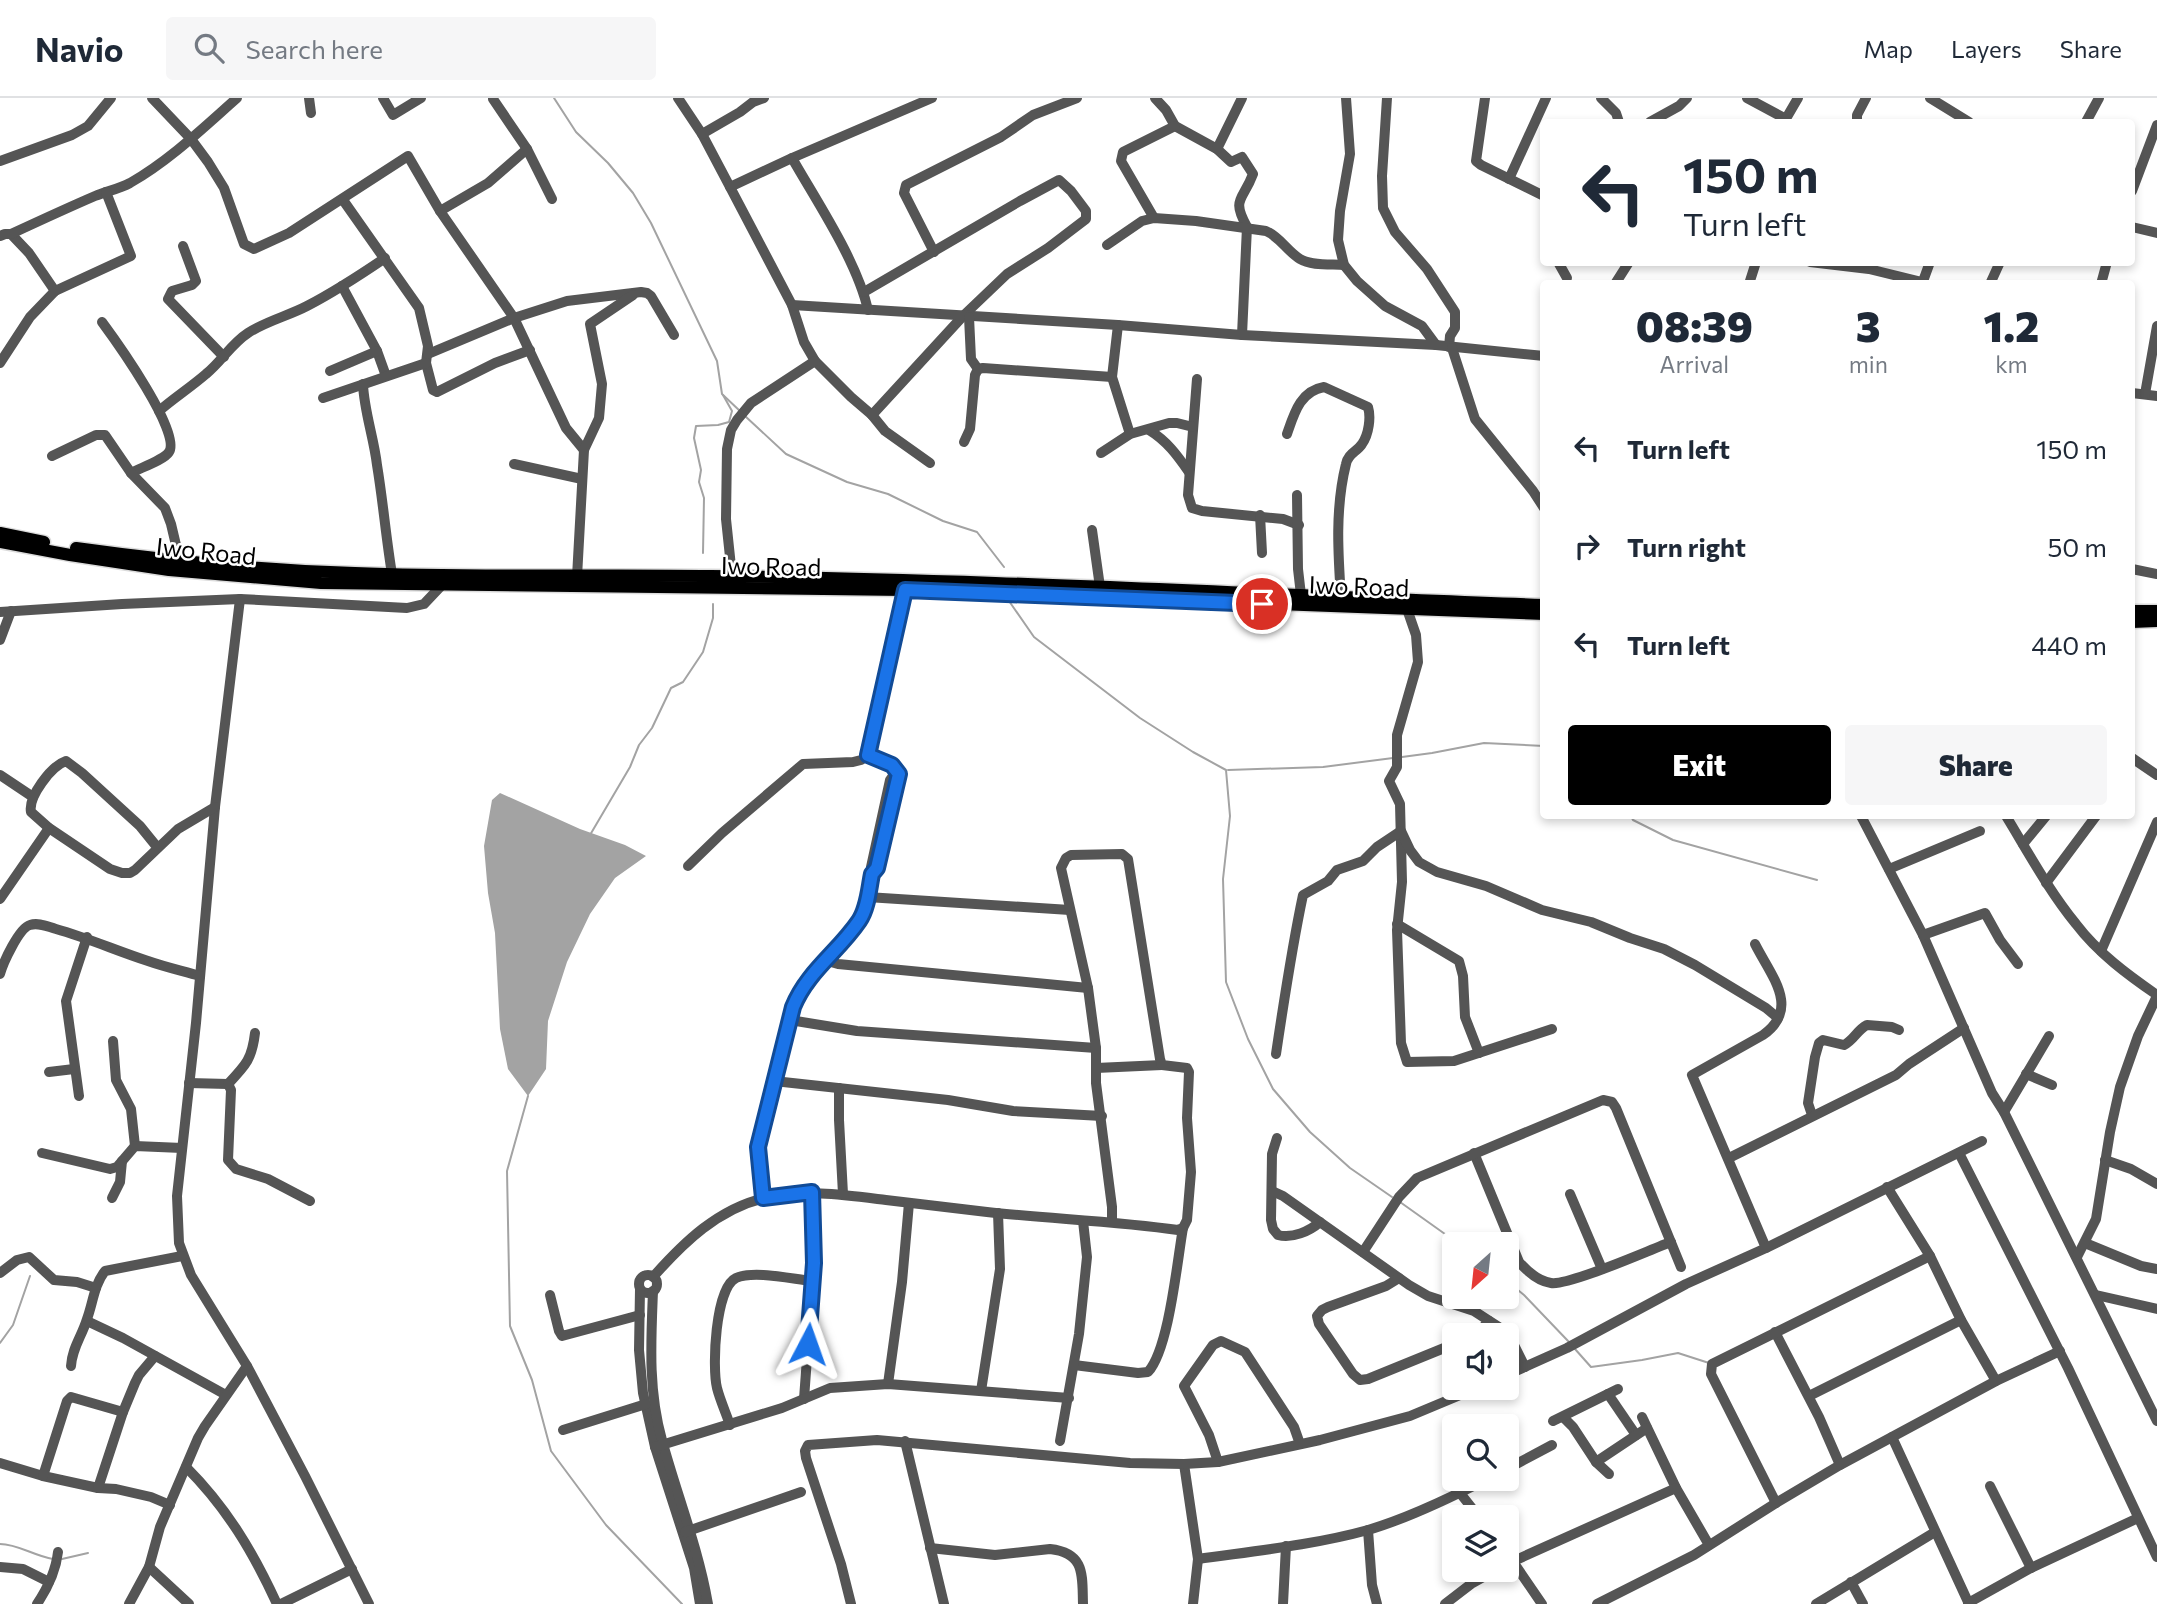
<!DOCTYPE html>
<html lang="en">
<head>
<meta charset="utf-8">
<style>
	body { margin:0; font-family:Commissioner,sans-serif; background:#f6f6f7; color:#1f2937; height:100vh; display:flex; flex-direction:column; font-size:26px; white-space:nowrap }
	* { box-sizing:border-box; margin:0 }
	p { font-size:23px; color:#747a83 }
	.icon { flex:none; width:38px; height:38px; fill:none; stroke:currentColor; stroke-width:2; stroke-linecap:round; stroke-linejoin:round }
	.map { position:relative; flex:1; overflow:hidden }
	.drawer { position:absolute; left:1540px; top:182px; width:595px; height:539px; display:flex; flex-direction:column; background:#fff; border-radius:7px; box-shadow:0 4px 10px #0003 }
	.drawer>* { flex:none }
	.guide { position:absolute; left:1540px; top:21px; width:595px; height:147px; border-radius:7px; box-shadow:0 4px 10px #0003; background:#fff; color:#1f2937; overflow:hidden }
	.needle { width:46px; rotate:207deg }
	.fabs { position:absolute; left:1442px; top:1134px; display:grid; gap:14px }
	.fabs a { display:grid; place-items:center; width:77px; height:77px; border-radius:7px; background:#fff; box-shadow:0 4px 10px #0003; font-size:35px }
	.pin { position:absolute; display:grid; place-items:center; width:60px; height:60px; color:#fff; margin:-30px; border:4px solid #fff; border-radius:50%; box-shadow:0 2px 7px #0007 }
	.me { position:absolute; width:77px; margin:-38px; rotate:4deg; stroke-linejoin:round; filter:drop-shadow(0 0 5px #0008) }
	.turn { display:flex; align-items:center; gap:24px; height:147px; padding:0 28px; font-size:32px }
	.turn .icon { width:91px; height:91px; stroke-width:2.5 }
	.turn b { display:block; font-size:49px; line-height:60px }
	.eta { display:flex; justify-content:space-evenly; align-items:center; height:119px; text-align:center }
	.eta b { font-size:42px; font-weight:800; line-height:49px }
	.cta { display:flex; gap:14px; margin-top:auto; padding:14px 28px }
	.cta a { flex:1; height:80px; border-radius:7px; background:#000; color:#fff; font-size:28px; font-weight:800; line-height:80px; text-align:center }
	.cta a+a { background:#f6f6f7; color:#1f2937 }
	ul { padding:0; list-style:none }
	li { display:flex; align-items:center; gap:21px; height:98px; padding:0 28px }
	li div { flex:1 }
	li b { display:block; font-size:26px }
	li em { font-style:normal }
	header { display:flex; align-items:center; gap:42px; box-sizing:border-box; height:98px; padding:0 35px; background:#fff; border-bottom:2px solid #e0e1e3 }
	header strong { font-size:33px }
	nav { display:flex; gap:38px; margin-inline-start:auto; font-size:24px }
	.search { width:490px; height:63px; background:#f6f6f7; display:flex; align-items:center; gap:18px; box-sizing:border-box; padding:0 24px; border-radius:7px; color:#747a83; font-size:26px }
	.map>svg:first-child { display:block }
	.water { fill:#a3a3a3 }
	.lines { fill:none; stroke-linecap:round; stroke-linejoin:round }
	.stream { stroke:#a3a3a3; stroke-width:2 }
	.major-casing { stroke:#dbdbdb; stroke-width:15 }
	.minor { stroke:#555; stroke-width:10 }
	.major { stroke:#000; stroke-width:12 }
	.route-casing { stroke:#114b97; stroke-width:18 }
	.route { stroke:#1a73e8; stroke-width:12 }
	.labels { text-anchor:middle; stroke-width:5; stroke-linejoin:round; paint-order:stroke }
	.street-label { font-size:24px; fill:#000; stroke:#fff }
</style>
</head>
<body>
<header>
<strong>Navio</strong>
<div class="search"><svg class="icon" aria-label="search" viewBox="0 0 24 24"><circle cx="10" cy="10" r="6"/><path d="M15 15l6 6"/></svg>Search here</div>
<nav><a>Map</a><a>Layers</a><a>Share</a></nav>
</header>
<div class="map">
<svg width="2157" height="1506" viewBox="0 0 2157 1506">
	<rect width="100%" height="100%" fill="#fff"/>
	<polygon class="water" points="500,695 580,731 625,747 646,758 615,780 590,816 567,864 548,923 546,971 528,998 508,971 500,931 495,835 488,795 484,748 492,702"/>
	<g class="lines">
		<g class="stream">
			<polyline points="554,0 576,34 608,65 633,95 651,125 717,263 722,296 741,314"/>
			<polyline points="745,318 786,356 847,384 888,396 943,423 977,434 1004,469"/>
			<polyline points="703,455 704,400 699,384 701,372 694,340 696,328 718,327 729,324 732,313 723,297"/>
			<polyline points="1009,503 1034,539 1140,620 1193,654 1226,672 1230,718 1223,781 1226,884 1248,941 1273,991 1310,1034 1350,1070 1392,1099"/>
			<polyline points="1402,659 1432,655 1484,645 1544,648"/>
			<polyline points="1228,672 1323,669 1393,660"/>
			<polyline points="1631,718 1633,722 1673,742 1817,782"/>
			<polyline points="590,737 630,669 639,647 652,630 671,590 683,584 703,554 713,520 713,506"/>
			<polyline points="528,998 507,1073 510,1228 532,1282 551,1353 606,1427 682,1506"/>
			<polyline points="1400,1104 1459,1146"/>
			<polyline points="1507,1183 1524,1197 1569,1244"/>
			<polyline points="0,1245 13,1227 30,1178"/>
			<polyline points="1575,1251 1591,1269 1642,1262 1678,1255 1709,1265"/>
			<path d="M0 1446C18 1446 34 1458 53 1461"/>
			<polyline points="62,1461 88,1455"/>
		</g>
		<g class="major-casing">
			<g id="major">
				<polyline points="0,435 44,444"/>
				<polyline points="0,444 70,457 169,472 321,485 905,492 1544,516"/>
				<path d="M76 450C169 463 261 472 355 475 473 480 591 476 710 478 988 481 1266 497 1544 507"/>
				<polyline points="2132,513 2157,513"/>
				<polyline points="2132,524 2157,523"/>
			</g>
		</g>
		<g class="minor">
			<polyline points="152,0 191,41 208,64 224,90 244,146 254,151 289,135 408,58 440,113 514,220 566,330 584,352"/>
			<polyline points="309,0 311,15"/>
			<polyline points="383,0 393,17 421,0"/>
			<polyline points="678,0 702,36 730,89 792,207 804,244 815,263 851,299 872,317 885,333 930,365"/>
			<path d="M1155 0 1166 12 1175 28 1217 51 1231 64 1242 59 1253 76C1243 103 1231 100 1247 129L1242 237"/>
			<polyline points="1346,0 1350,56 1340,113 1338,142 1344,167 1357,183 1385,208 1422,228 1436,247"/>
			<polyline points="1387,0 1382,78 1383,110 1395,134 1427,171 1455,214 1455,230 1450,238 1449,249"/>
			<polyline points="1485,0 1476,63 1481,67 1544,98"/>
			<polyline points="1601,0 1616,15 1619,24"/>
			<polyline points="1747,0 1786,21"/>
			<polyline points="1930,0 1969,24"/>
			<polyline points="493,1 527,51"/>
			<polyline points="1650,24 1679,8 1687,0"/>
			<polyline points="1784,24 1798,0"/>
			<polyline points="1857,24 1857,17 1866,0"/>
			<polyline points="2086,24 2099,0"/>
			<polyline points="702,36 740,14 753,4 764,0"/>
			<polyline points="1217,51 1242,0"/>
			<path d="M792 60C817 104 857 163 868 212"/>
			<polyline points="0,63 72,37 88,28 111,0"/>
			<polyline points="1509,81 1546,0"/>
			<polyline points="730,89 792,60 932,0"/>
			<polyline points="2132,93 2157,27"/>
			<polyline points="343,102 419,210 428,248 426,265 433,292 437,294 495,265 530,252"/>
			<polyline points="440,113 488,85 527,51 552,101"/>
			<polyline points="1154,120 1121,63 1123,54 1175,28"/>
			<polyline points="2132,129 2157,135"/>
			<polyline points="11,136 29,155 55,193"/>
			<path d="M0 138 5 136H11C39 123 67 110 95 98 107 93 119 91 130 85 170 62 203 30 237 0"/>
			<path d="M1107 147 1142 123 1154 120 1196 123 1266 133C1280 139 1287 153 1300 161 1311 168 1331 166 1344 167"/>
			<polyline points="183,148 196,183 192,187 172,193 168,201 224,259"/>
			<polyline points="934,154 904,95 906,87 1001,39 1033,17 1077,0"/>
			<polyline points="1558,164 1567,180"/>
			<polyline points="1810,164 1869,171 1922,184"/>
			<polyline points="1615,186 1629,164"/>
			<polyline points="1749,186 1756,164"/>
			<polyline points="1922,186 1930,164"/>
			<polyline points="1990,186 2000,164"/>
			<polyline points="2101,186 2107,164"/>
			<polyline points="342,188 377,253 386,278"/>
			<polyline points="864,194 1020,103 1059,82 1071,93 1086,113 1086,121 1048,150 1007,176 963,218 872,317"/>
			<polyline points="792,207 1118,227 1242,237 1436,247 1544,258"/>
			<polyline points="969,219 971,261 978,271"/>
			<path d="M102 224C116 243 182 335 169 354 164 362 140 370 131 375"/>
			<polyline points="1118,227 1112,279 1130,336"/>
			<polyline points="1452,250 1475,321 1533,393 1544,410"/>
			<polyline points="428,256 514,220 567,203 641,194 647,195 651,198 674,237"/>
			<polyline points="0,265 30,219 55,193 131,158 106,94"/>
			<polyline points="978,271 983,270 1112,279"/>
			<polyline points="330,273 377,253"/>
			<polyline points="1197,281 1188,397 1192,410 1202,413 1283,421 1299,427"/>
			<path d="M363 286C364 313 374 340 377 367 383 403 386 440 392 476"/>
			<polyline points="2132,295 2157,298"/>
			<polyline points="2145,296 2157,228"/>
			<polyline points="323,300 426,265"/>
			<path d="M159 313C174 300 191 289 206 276 222 263 231 246 248 235 266 223 288 218 307 208 334 194 360 177 385 160"/>
			<path d="M1149 332C1167 343 1177 357 1189 374"/>
			<path d="M1287 336C1294 316 1300 293 1324 289L1368 309C1371 319 1369 336 1362 346 1357 354 1348 355 1346 366 1335 410 1338 455 1341 500"/>
			<polyline points="964,344 970,331 975,277 978,271"/>
			<polyline points="1101,355 1130,336 1169,325 1177,325 1193,329"/>
			<polyline points="52,358 96,337 105,337 131,375 165,410 171,426 180,464"/>
			<polyline points="514,366 582,381"/>
			<polyline points="1297,397 1298,471 1301,497"/>
			<polyline points="1260,417 1262,455"/>
			<polyline points="1092,432 1100,489"/>
			<polyline points="2132,471 2157,476"/>
			<polyline points="732,478 726,421 727,351 731,332 737,322 751,305 815,263"/>
			<polyline points="577,479 584,352 599,320 602,286 590,226 633,197"/>
			<polyline points="240,501 215,709 196,925 177,1098 179,1145 191,1177 247,1268 305,1378 369,1506"/>
			<polyline points="1407,511 1416,537 1418,564 1397,637 1397,669 1389,683 1400,706 1402,784 1397,832 1401,945 1407,964 1454,963 1552,931"/>
			<polyline points="0,514 122,506 240,501 407,510 424,506 441,488"/>
			<polyline points="0,542 11,513"/>
			<polyline points="868,657 892,667 899,676 878,766"/>
			<polyline points="2132,660 2157,677"/>
			<polyline points="0,677 33,699"/>
			<polyline points="1861,718 1923,837 1992,995 2004,1014 2157,1323"/>
			<path d="M2006 718C2028 754 2049 793 2076 826 2098 855 2128 877 2157 897"/>
			<polyline points="2023,746 2046,718"/>
			<path d="M157 749 140 728 82 675 66 663C51 668 28 699 31 714L49 730 110 771 122 775H130L135 772 178 731 215 709"/>
			<polyline points="688,768 722,735 803,666 853,664 861,662 868,657 905,492"/>
			<polyline points="1889,771 1980,733"/>
			<polyline points="2046,785 2096,718"/>
			<polyline points="867,799 1070,812"/>
			<polyline points="0,801 49,730"/>
			<polyline points="1397,826 1459,863 1463,878 1465,919 1479,955"/>
			<polyline points="1923,837 1985,815 2000,842 2018,866"/>
			<path d="M1755 846C1771 878 1801 910 1763 937L1692 977 1766 1150"/>
			<polyline points="2101,853 2157,724"/>
			<polyline points="824,862 838,866 1088,890"/>
			<path d="M0 876C3 865 19 830 30 827 39 824 48 829 56 831 88 840 117 853 148 863 165 869 183 873 200 878"/>
			<polyline points="790,922 857,933 1096,950"/>
			<polyline points="113,943 116,982 131,1011 135,1048"/>
			<path d="M1276 956C1284 902 1292 849 1303 797L1328 783 1337 772 1363 763 1377 749 1401 733 1410 752 1419 764 1437 774 1486 788 1542 812 1591 824 1630 840 1664 851 1695 867 1766 910 1778 920"/>
			<polyline points="1096,970 1162,967"/>
			<polyline points="49,974 74,971"/>
			<polyline points="2026,976 2052,987"/>
			<polyline points="774,983 948,1002 1013,1013 1102,1018"/>
			<path d="M189 985 228 986C246 967 252 961 255 935"/>
			<polyline points="228,986 231,992 228,1062 236,1071 268,1081 310,1103"/>
			<polyline points="839,990 839,1022 843,1096"/>
			<polyline points="79,998 66,903 87,839"/>
			<polyline points="2004,1014 2049,938"/>
			<path d="M1812 1017 1808 1005 1815 959 1819 945 1823 942 1844 947C1854 942 1857 932 1867 927L1892 929 1899 932"/>
			<path d="M1277 1040 1272 1056 1271 1122 1273 1131 1278 1137C1292 1141 1310 1133 1320 1124"/>
			<polyline points="42,1055 110,1071 117,1069 135,1048 182,1050"/>
			<path d="M1474 1055 1519 1164C1527 1173 1538 1183 1551 1185 1569 1188 1649 1152 1671 1144"/>
			<polyline points="1959,1055 2068,1270 2157,1459"/>
			<polyline points="1729,1060 1896,977 1909,966 1964,930"/>
			<polyline points="2105,1062 2131,1071 2157,1086"/>
			<polyline points="1887,1089 1930,1158 1961,1222 1996,1283"/>
			<polyline points="1272,1093 1283,1098 1409,1187 1428,1198 1474,1213 1508,1235 1525,1269"/>
			<polyline points="1570,1096 1602,1171"/>
			<polyline points="112,1100 120,1084 122,1063"/>
			<polyline points="763,1100 758,1049 793,909 803,887 860,822 872,776 871,769 890,682 897,672"/>
			<polyline points="2085,1145 2141,1168 2157,1171"/>
			<polyline points="1363,1154 1399,1099 1417,1080 1603,1002 1612,1004 1616,1010 1681,1169"/>
			<polyline points="2077,1159 2096,1121 2110,1034 2120,989 2138,938 2157,898"/>
			<polyline points="0,1175 17,1162 29,1159 54,1182 77,1184 96,1190"/>
			<circle cx="648" cy="1186" r="9"/>
			<path d="M653 1179C684 1144 718 1111 764 1100 805 1091 845 1097 886 1102 920 1106 953 1110 987 1114 1051 1121 1115 1123 1178 1132L1183 1130 1187 1122 1191 1074 1187 1020 1189 974 1187 970 1162 967 1160 961 1128 761 1122 756 1071 757 1066 760 1061 770 1088 890 1096 950V985L1112 1109V1124"/>
			<polyline points="1399,1180 1386,1188 1328,1209 1322,1212 1317,1218 1319,1226 1353,1276 1360,1282 1368,1281 1454,1246"/>
			<polyline points="640,1191 639,1252 643,1295 655,1349 694,1470 700,1506"/>
			<path d="M653 1193C651 1243 648 1293 662 1342 677 1397 698 1449 708 1506"/>
			<polyline points="550,1197 559,1233 562,1238 640,1217"/>
			<polyline points="2096,1197 2157,1211"/>
			<polyline points="87,1223 123,1240 226,1297"/>
			<polyline points="1775,1234 1819,1319 1840,1367"/>
			<polyline points="1476,1237 1489,1223"/>
			<polyline points="1507,1259 1513,1274"/>
			<path d="M1074 1267 1138 1275 1148 1274C1169 1251 1177 1164 1183 1130"/>
			<path d="M71 1268C72 1250 82 1238 87 1221 93 1205 94 1187 105 1173L182 1158"/>
			<polyline points="1507,1277 1567,1250 1686,1186 1766,1150 1982,1043"/>
			<polyline points="888,1286 902,1184 909,1105"/>
			<polyline points="981,1293 1000,1171 998,1115"/>
			<polyline points="1608,1296 1636,1337"/>
			<polyline points="1809,1298 1961,1222"/>
			<polyline points="804,1301 814,1165 812,1094"/>
			<polyline points="1563,1319 1573,1329 1596,1364 1609,1376"/>
			<polyline points="1642,1319 1676,1390 1709,1447"/>
			<polyline points="1553,1323 1618,1291"/>
			<path d="M730 1327C726 1315 720 1302 717 1290 712 1270 715 1190 736 1180 754 1172 792 1181 812 1183"/>
			<polyline points="563,1332 646,1306"/>
			<polyline points="1892,1339 1969,1506"/>
			<polyline points="905,1343 944,1506"/>
			<polyline points="1060,1343 1079,1236 1087,1159 1083,1123"/>
			<polyline points="655,1349 782,1310 830,1290 888,1286 1069,1300"/>
			<polyline points="1218,1364 1209,1337 1184,1288 1213,1247 1221,1243 1245,1254 1294,1329 1300,1346"/>
			<polyline points="1596,1364 1647,1330"/>
			<polyline points="0,1365 43,1378 98,1390 116,1391 151,1399 170,1407"/>
			<polyline points="1184,1366 1198,1461 1193,1506"/>
			<path d="M186 1369C227 1410 253 1454 277 1506"/>
			<polyline points="1507,1371 1552,1347"/>
			<polyline points="43,1378 67,1303 71,1299 123,1314"/>
			<polyline points="1990,1388 2031,1470"/>
			<polyline points="98,1390 123,1314 135,1285 139,1277 155,1258"/>
			<polyline points="1460,1395 1479,1419"/>
			<polyline points="1776,1405 1711,1276 1712,1266 1930,1158"/>
			<polyline points="1368,1432 1372,1487 1377,1506"/>
			<polyline points="685,1434 801,1394"/>
			<path d="M930 1450 995 1457 1050 1451C1086 1455 1082 1478 1083 1506"/>
			<polyline points="1507,1455 1542,1506"/>
			<path d="M1198 1461C1254 1453 1314 1447 1368 1432 1409 1420 1450 1400 1487 1381"/>
			<polyline points="1507,1466 1676,1390"/>
			<polyline points="0,1469 23,1471 49,1484"/>
			<polyline points="149,1469 189,1506"/>
			<polyline points="1851,1484 1863,1506"/>
			<polyline points="1968,1505 2031,1470 2138,1420"/>
			<path d="M37 1506C47 1491 56 1472 58 1454"/>
			<polyline points="129,1506 149,1469 160,1429 198,1340 205,1328 247,1268"/>
			<polyline points="281,1506 352,1471"/>
			<polyline points="851,1506 841,1466 806,1360 805,1353 808,1347 877,1342 1130,1365 1184,1366 1218,1364 1320,1342 1410,1318 1477,1290"/>
			<polyline points="1283,1506 1286,1448"/>
			<polyline points="1445,1506 1471,1486 1496,1472"/>
			<polyline points="1597,1506 1694,1457 1776,1405 1840,1367 1996,1283 2060,1253"/>
			<polyline points="1816,1506 1935,1434"/>
		</g>
		<use href="#major" class="major"/>
	</g>
	<g class="lines">
		<g class="route-casing">
			<path id="route" d="M808 1246 814 1165 812 1094 763 1100 758 1049 793 909C807 874 838 854 859 823 868 810 869 790 872 776L877 770 899 676 892 667 868 657 905 492 1262 506"/>
		</g>
		<use href="#route" class="route"/>
	</g>
	<g class="labels">
		<g class="street-label">
			<text transform="translate(206 454) rotate(6)" y="8">Iwo Road</text>
			<text transform="translate(771 469) rotate(1)" y="8">Iwo Road</text>
			<text transform="translate(1359 489) rotate(2)" y="8">Iwo Road</text>
		</g>
	</g>
</svg>
<div class="fabs">
<a><svg class="needle" viewBox="-14 -14 28 28"><path d="M0-13l5 13h-10z" fill="#e53935"/><path d="M0 13l5-13h-10z" fill="#747a83"/></svg></a>
<a><svg class="icon" aria-label="sound" viewBox="0 0 24 24"><path d="M4 9h4l5-4v14l-5-4H4zM17 9q2 3 0 6"/></svg></a>
<a><svg class="icon" aria-label="search" viewBox="0 0 24 24"><circle cx="10" cy="10" r="6"/><path d="M15 15l6 6"/></svg></a>
<a><svg class="icon" aria-label="layers" viewBox="0 0 24 24"><path d="M12 4l9 5-9 5-9-5zM3 14l9 5 9-5"/></svg></a>
</div>
<div class="pin" style="left:1262px;top:506px;background:#d93025"><svg class="icon" aria-label="arrive" viewBox="0 0 24 24"><path d="M6 21V4h12l-3 4 3 4H6"/></svg></div>
<svg class="me" style="left:808px;top:1246px" viewBox="-20 -20 40 40"><path d="M0-17L14 15 0 8-14 15z" fill="#1a73e8" stroke="#fff" stroke-width="4"/></svg>
<div class="guide">
<div class="turn"><svg class="icon" aria-label="left" viewBox="0 0 24 24"><path d="M17 20v-9H6M10 6l-5 5 5 5"/></svg><div><b>150 m</b>Turn left</div></div>
</div>
<section class="drawer">
<div class="eta">
<div><b>08:39</b><p>Arrival</p></div>
<div><b>3</b><p>min</p></div>
<div><b>1.2</b><p>km</p></div>
</div>
<ul>
<li><svg class="icon" aria-label="left" viewBox="0 0 24 24"><path d="M17 20v-9H6M10 6l-5 5 5 5"/></svg><div><b>Turn left</b></div><em>150 m</em></li>
<li><svg class="icon" aria-label="right" viewBox="0 0 24 24"><path d="M7 20v-9h11M14 6l5 5-5 5"/></svg><div><b>Turn right</b></div><em>50 m</em></li>
<li><svg class="icon" aria-label="left" viewBox="0 0 24 24"><path d="M17 20v-9H6M10 6l-5 5 5 5"/></svg><div><b>Turn left</b></div><em>440 m</em></li>
</ul>
<div class="cta"><a>Exit</a><a>Share</a></div>
</section>
</div>
</body>
</html>
